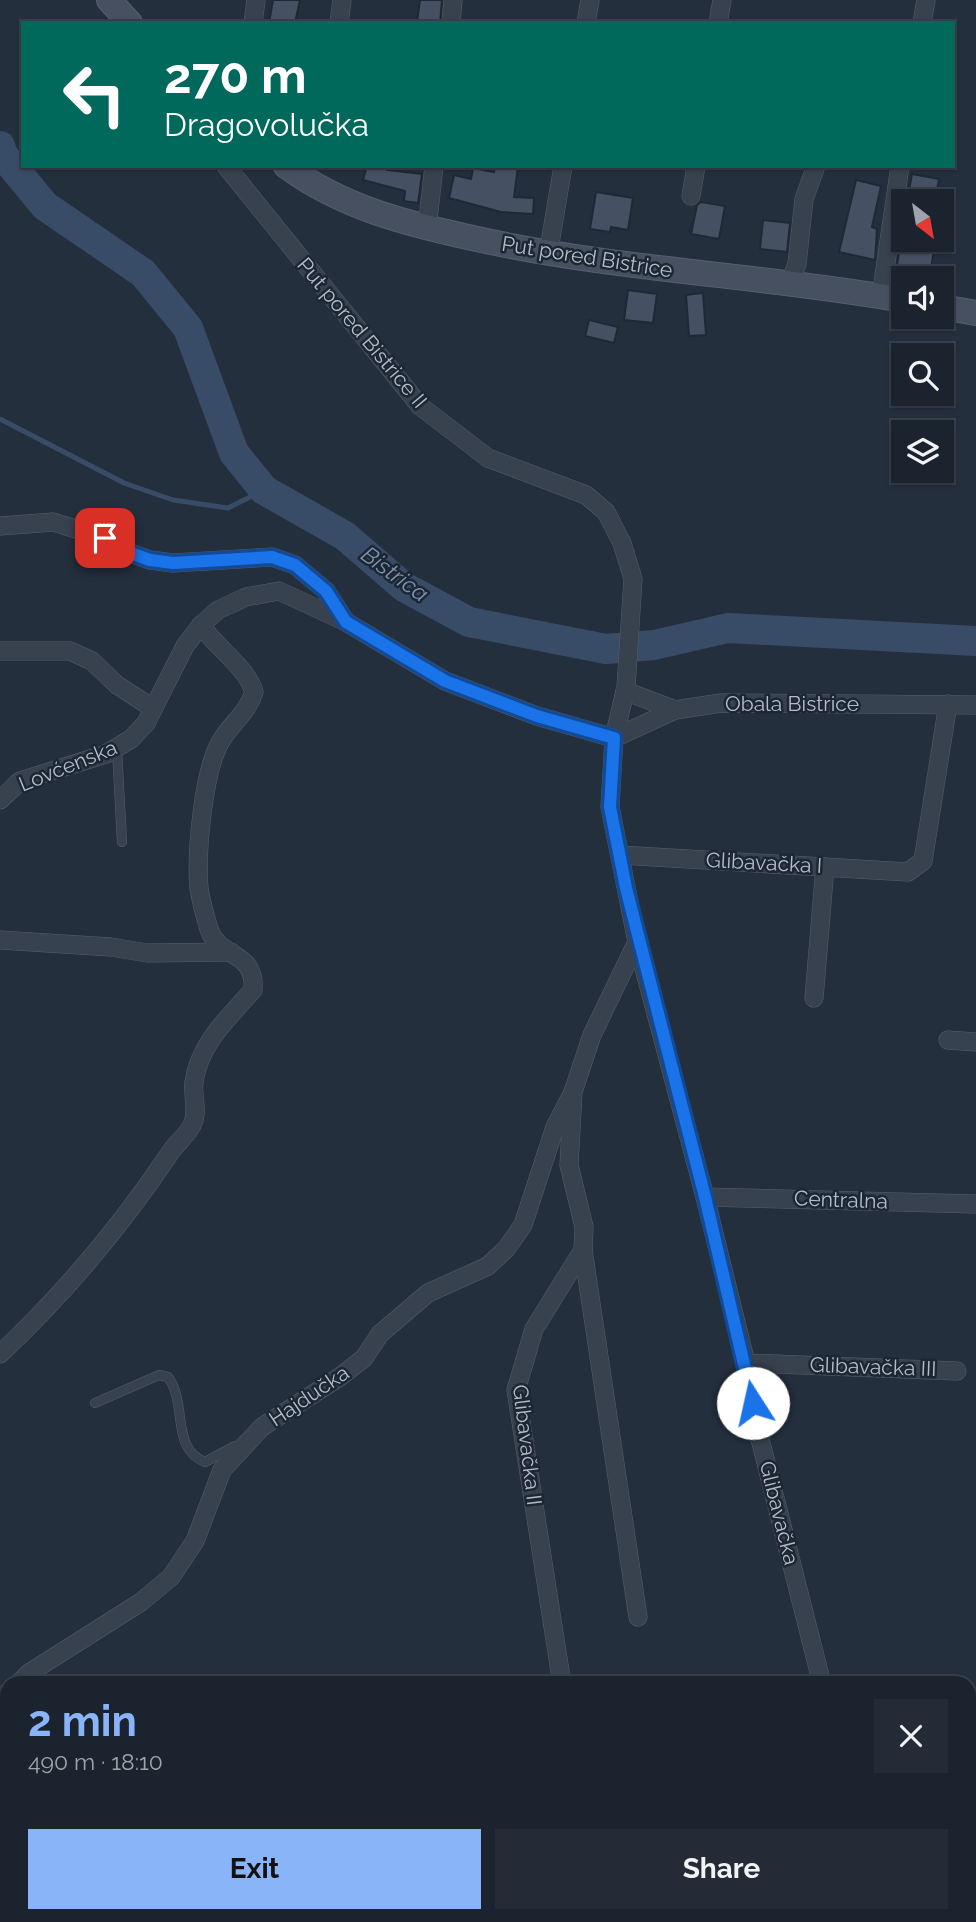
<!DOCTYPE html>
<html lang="en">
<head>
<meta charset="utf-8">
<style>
	body { margin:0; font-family:Raleway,sans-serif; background:#242b36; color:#f1f3f6; height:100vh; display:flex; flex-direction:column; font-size:26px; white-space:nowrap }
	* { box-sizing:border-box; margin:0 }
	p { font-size:23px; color:#a0a4aa }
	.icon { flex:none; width:38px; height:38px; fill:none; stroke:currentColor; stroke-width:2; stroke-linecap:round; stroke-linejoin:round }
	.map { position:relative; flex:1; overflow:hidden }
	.details { position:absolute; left:0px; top:1676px; width:976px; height:247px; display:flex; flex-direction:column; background:#1b232e; border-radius:21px 21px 0 0; box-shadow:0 2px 5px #0004,0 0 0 2px #39404a }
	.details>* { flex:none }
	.banner { position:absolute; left:21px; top:21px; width:934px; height:147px; border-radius:0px; box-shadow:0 2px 5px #0004,0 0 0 2px #39404a; background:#00695c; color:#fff; overflow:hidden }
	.needle { width:46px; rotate:149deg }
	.fabs { position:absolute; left:891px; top:189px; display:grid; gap:14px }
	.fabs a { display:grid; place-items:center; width:63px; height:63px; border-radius:0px; background:#1b232e; box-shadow:0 2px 5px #0004,0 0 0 2px #39404a; font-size:35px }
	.pin { position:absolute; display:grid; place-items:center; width:60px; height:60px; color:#fff; margin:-30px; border-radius:14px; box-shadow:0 4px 10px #0006 }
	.me { position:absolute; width:77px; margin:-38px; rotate:350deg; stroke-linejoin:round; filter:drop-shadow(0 0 5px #0008) }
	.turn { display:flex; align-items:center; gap:24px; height:147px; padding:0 28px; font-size:32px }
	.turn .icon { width:91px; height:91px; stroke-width:2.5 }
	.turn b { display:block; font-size:49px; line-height:60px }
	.round { display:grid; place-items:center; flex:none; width:74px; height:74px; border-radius:0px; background:#242b36 }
	.summary { display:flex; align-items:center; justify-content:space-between; height:119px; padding:0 28px }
	h1 { font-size:42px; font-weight:700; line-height:52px; color:#8ab4f8 }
	.action { display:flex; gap:14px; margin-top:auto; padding:14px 28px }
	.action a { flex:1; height:80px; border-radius:0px; background:#8ab4f8; color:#111; font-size:28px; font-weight:700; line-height:80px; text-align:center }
	.action a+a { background:#242b36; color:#f1f3f6 }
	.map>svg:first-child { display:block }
	.green { fill:#263c3f }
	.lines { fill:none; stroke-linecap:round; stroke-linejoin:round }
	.stream { stroke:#394c67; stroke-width:5 }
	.river { stroke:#394c67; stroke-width:30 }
	.building { fill:#455162; stroke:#1f2835; stroke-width:2 }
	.lane-casing { stroke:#565f6c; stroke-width:10 }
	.street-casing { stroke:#565f6c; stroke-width:19 }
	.secondary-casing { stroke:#565f6c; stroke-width:26 }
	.lane { stroke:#38414e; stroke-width:9 }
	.street { stroke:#38414e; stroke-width:18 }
	.secondary { stroke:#465061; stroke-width:24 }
	.route-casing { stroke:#114b97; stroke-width:18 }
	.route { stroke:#1a73e8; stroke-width:12 }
	.labels { text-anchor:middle; stroke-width:5; stroke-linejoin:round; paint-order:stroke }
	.street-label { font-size:21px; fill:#b4bcc9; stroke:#1d2633 }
	.water-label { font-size:23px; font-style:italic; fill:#7c92b1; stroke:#1d2633 }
</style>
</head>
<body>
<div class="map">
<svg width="976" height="1922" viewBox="0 0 976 1922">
	<rect width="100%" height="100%" fill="#242f3e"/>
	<polygon class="green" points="35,1916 501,1916 515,1922 17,1922"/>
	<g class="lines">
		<polyline class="stream" points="0,419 124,483 173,500 228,508 264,490"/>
		<polyline class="river" points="0,146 3,155 45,206 143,273 188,328 234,453 264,490 345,536 404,587 469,622 606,649 654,645 728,628 976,641"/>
	</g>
	<g class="building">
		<polygon points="273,0 300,0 295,23 269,23"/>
		<polygon points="420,0 442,0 440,23 417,22"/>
		<polygon points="367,166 388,166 387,170 422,174 418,203 404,201 405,191 363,180"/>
		<polygon points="495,166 518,166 514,197 534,198 533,214 501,212 449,198 454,175 471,179 473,168 494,172"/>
		<polygon points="912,174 939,179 935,201 907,201"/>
		<polygon points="856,180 881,186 872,227 877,229 875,260 839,252"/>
		<polygon points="596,192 633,198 628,230 611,227 610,232 590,229"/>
		<polygon points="701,202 725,206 719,239 691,234 697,205"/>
		<polygon points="763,220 790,223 787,252 760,249"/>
		<polygon points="900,244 934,248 930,278 896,274"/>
		<polygon points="628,290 657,294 653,323 624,320"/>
		<polygon points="703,293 706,335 689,336 686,295"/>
		<polygon points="589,320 618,327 614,343 585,336"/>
	</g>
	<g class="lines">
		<g class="lane-casing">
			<g id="lane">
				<polyline points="117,749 122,842"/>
				<path d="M95 1403 159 1375 168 1377C188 1404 170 1448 205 1462L235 1446"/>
				<polyline points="824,1916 838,1922"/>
			</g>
		</g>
		<g class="street-casing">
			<g id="street">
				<polyline points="253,23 256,0"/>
				<polyline points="339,23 342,0"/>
				<polyline points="451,23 453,0"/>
				<polyline points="586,23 590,0"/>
				<polyline points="718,23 722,0"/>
				<polyline points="922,23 926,0"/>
				<polyline points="226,166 420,406 488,458 586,495 606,512 622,543 633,579 626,687 614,738 610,807 637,942 705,1197 746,1363 756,1423 822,1684"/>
				<polyline points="691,196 696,166"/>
				<polyline points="427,228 434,166"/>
				<polyline points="548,255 563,166"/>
				<polyline points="789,286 797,264 804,199 816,166"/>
				<polyline points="881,296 900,166"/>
				<polyline points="0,526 53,522 105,538 125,551 150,560 173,563 272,557 295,565 326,591 346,622 445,681 537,716 614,738"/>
				<polyline points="0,651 70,651 92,661 117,685 151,707"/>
				<polyline points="625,691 675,710"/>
				<polyline points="614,738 675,710 721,703 976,705"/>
				<polyline points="0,800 20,781 106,754 131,739 146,723 185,646 201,625 218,610 246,597 279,591 346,622"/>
				<polyline points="620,855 908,872 923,861 948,704"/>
				<polyline points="0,940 111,947 147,953 231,952"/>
				<polyline points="814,998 825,867"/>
				<polyline points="948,1040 976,1042"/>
				<polyline points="705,1197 976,1204"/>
				<polyline points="583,1250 638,1617"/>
				<path d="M0 1354C66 1292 122 1225 172 1150 178 1142 188 1134 192 1125 199 1111 192 1096 194 1082 199 1044 229 1017 253 990 256 950 219 959 209 929 205 916 201 901 199 888 196 854 203 770 221 741 231 724 248 712 254 692 247 667 215 647 201 625"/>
				<polyline points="746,1363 957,1371"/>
				<polyline points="18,1684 29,1673 141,1602 171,1577 195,1541 222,1470 262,1427 341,1376 364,1358 380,1334 428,1293 488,1266 506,1249 523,1225 555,1127 573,1092"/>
				<polyline points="562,1684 516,1390 534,1329 583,1250 584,1227 569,1165 573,1092 592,1035 637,942"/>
				<polyline points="0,1699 7,1693"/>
				<polyline points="970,1708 976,1708"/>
				<polyline points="913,1916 919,1922"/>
				<polyline points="953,1922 961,1916"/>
			</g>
		</g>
		<g class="secondary-casing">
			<g id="secondary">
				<polyline points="109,0 130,23"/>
				<path d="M286 166C343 208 408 224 477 239 618 270 762 275 903 300"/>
				<polyline points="942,307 976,313"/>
			</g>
		</g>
		<use href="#lane" class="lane"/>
		<use href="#street" class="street"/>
		<use href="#secondary" class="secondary"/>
	</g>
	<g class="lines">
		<g class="route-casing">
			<polyline id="route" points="105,538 125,551 150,560 173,563 272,557 295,565 326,591 346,622 445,681 537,716 614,738 610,807 626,888 705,1197 753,1403"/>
		</g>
		<use href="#route" class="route"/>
	</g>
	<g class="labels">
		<g class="street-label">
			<text transform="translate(587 257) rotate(9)" y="7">Put pored Bistrice</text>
			<text transform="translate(362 333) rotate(50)" y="7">Put pored Bistrice II</text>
			<text x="792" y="711">Obala Bistrice</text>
			<text transform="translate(68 766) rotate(-22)" y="7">Lovćenska</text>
			<text transform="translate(764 863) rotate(3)" y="7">Glibavačka I</text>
			<text transform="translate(841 1200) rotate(2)" y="7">Centralna</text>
			<text transform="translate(873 1367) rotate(2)" y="7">Glibavačka III</text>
			<text transform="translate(309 1396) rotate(-34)" y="7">Hajdučka</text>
			<text transform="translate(527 1445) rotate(83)" y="7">Glibavačka II</text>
			<text transform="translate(779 1513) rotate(76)" y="7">Glibavačka</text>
		</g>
		<g class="water-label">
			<text transform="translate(395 574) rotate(36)" y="8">Bistrica</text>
		</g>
	</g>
</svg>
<div class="fabs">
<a><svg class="needle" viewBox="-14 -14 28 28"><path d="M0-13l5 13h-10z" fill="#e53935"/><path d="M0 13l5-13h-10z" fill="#a0a4aa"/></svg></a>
<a><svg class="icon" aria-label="sound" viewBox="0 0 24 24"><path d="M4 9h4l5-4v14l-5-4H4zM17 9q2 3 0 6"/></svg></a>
<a><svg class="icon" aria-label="search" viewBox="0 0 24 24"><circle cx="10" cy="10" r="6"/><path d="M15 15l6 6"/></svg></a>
<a><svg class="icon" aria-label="layers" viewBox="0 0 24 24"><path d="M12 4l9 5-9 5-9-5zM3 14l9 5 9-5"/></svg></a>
</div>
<div class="pin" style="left:105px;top:538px;background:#d93025"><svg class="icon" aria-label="arrive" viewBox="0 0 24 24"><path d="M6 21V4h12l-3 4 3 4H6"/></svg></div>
<svg class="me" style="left:753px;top:1403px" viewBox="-20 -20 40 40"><circle r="19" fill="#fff"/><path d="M0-13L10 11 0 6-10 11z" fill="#1a73e8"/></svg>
<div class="banner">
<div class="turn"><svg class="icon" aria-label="left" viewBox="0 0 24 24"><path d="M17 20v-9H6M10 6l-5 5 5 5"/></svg><div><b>270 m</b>Dragovolučka</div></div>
</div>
<section class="details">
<div class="summary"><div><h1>2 min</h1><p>490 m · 18:10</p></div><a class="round"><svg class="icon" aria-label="close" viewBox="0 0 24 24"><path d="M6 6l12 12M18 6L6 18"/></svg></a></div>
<div class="action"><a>Exit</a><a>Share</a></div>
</section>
</div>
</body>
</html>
